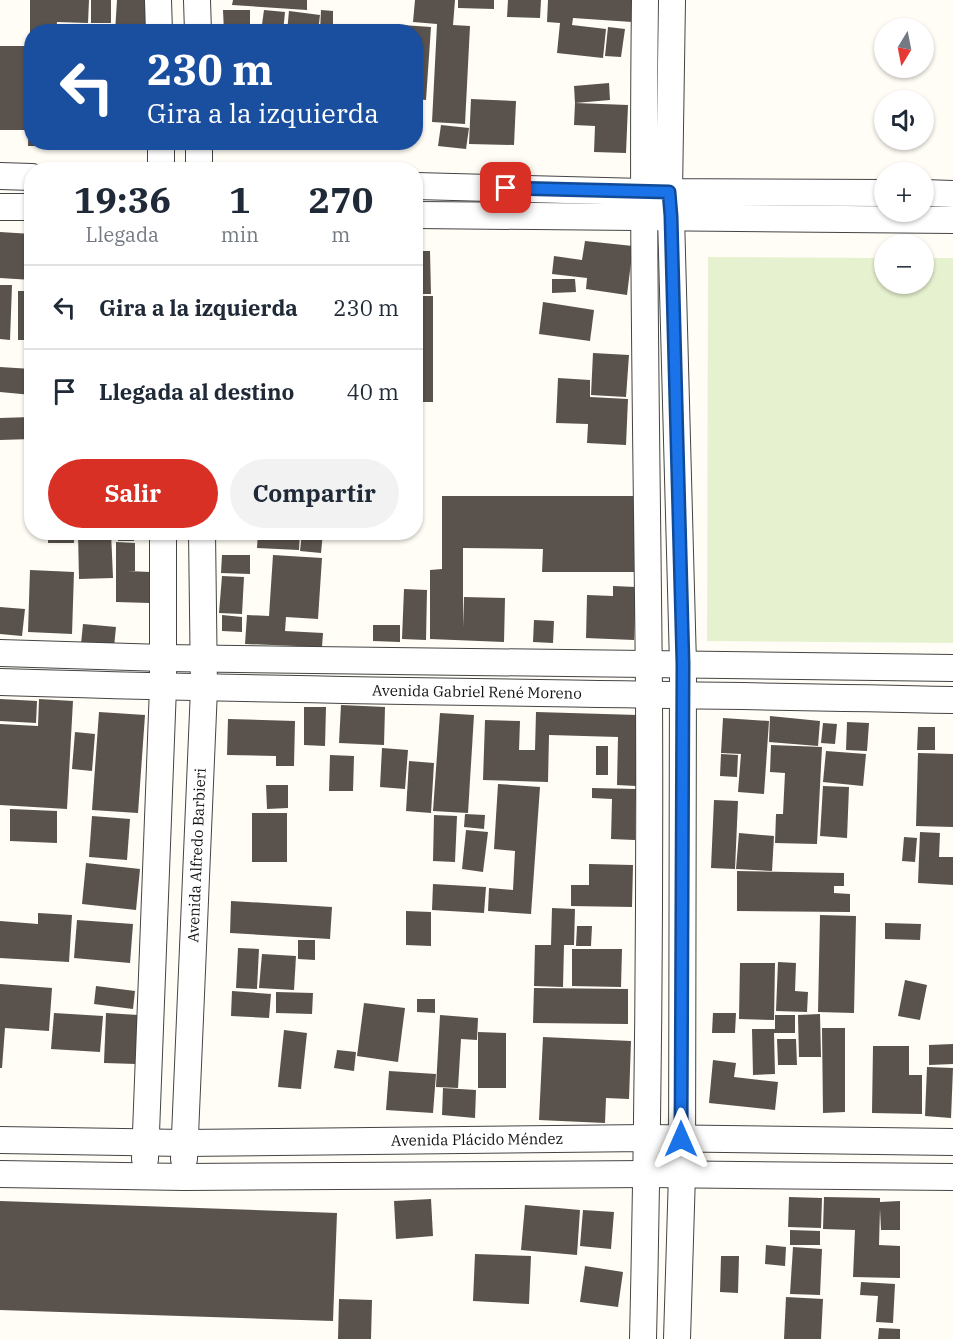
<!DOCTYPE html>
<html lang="es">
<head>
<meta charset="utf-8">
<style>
	body { margin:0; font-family:"IBM Plex Serif",serif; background:#f2f2f3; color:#1f2937; height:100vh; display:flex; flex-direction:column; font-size:22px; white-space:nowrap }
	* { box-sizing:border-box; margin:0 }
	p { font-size:20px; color:#747a83 }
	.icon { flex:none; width:33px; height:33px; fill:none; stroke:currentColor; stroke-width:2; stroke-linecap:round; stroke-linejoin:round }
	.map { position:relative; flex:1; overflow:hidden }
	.sheet { position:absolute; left:24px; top:162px; width:399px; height:378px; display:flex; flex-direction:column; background:#fff; border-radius:24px; box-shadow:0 2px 4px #0004 }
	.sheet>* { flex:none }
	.hud { position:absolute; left:24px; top:24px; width:399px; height:126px; border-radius:24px; box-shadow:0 2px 4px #0004; background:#1a4fa0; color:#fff; overflow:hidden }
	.needle { width:39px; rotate:190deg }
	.controls { position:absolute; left:874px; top:18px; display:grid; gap:12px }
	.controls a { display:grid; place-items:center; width:60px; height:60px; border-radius:50%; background:#fff; box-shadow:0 2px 4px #0004; font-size:30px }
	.pin { position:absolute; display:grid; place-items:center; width:51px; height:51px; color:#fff; margin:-26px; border-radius:12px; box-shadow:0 3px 9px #0006 }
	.me { position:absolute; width:66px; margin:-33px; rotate:0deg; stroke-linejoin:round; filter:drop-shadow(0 0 4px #0008) }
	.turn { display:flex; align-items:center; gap:21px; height:126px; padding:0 24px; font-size:27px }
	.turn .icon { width:78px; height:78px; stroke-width:2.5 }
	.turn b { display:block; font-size:42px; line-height:51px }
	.eta { display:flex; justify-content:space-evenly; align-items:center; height:102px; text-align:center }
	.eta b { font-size:36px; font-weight:700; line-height:42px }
	.cta { display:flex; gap:12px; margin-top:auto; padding:12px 24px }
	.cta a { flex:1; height:69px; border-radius:36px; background:#d93025; color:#fff; font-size:24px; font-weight:700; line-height:69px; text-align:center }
	.cta a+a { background:#f2f2f3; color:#1f2937 }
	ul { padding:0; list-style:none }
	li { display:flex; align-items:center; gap:18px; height:84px; padding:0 24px; border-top:2px solid #e0e1e3 }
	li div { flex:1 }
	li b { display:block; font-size:22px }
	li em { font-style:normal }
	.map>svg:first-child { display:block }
	.pitch { fill:#e6f2cf }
	.building { fill:#5a524d }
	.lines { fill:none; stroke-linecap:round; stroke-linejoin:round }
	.minor-casing { stroke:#444; stroke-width:28 }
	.minor { stroke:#fff; stroke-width:26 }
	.route-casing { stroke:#114b97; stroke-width:15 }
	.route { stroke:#1a73e8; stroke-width:10 }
	.labels { text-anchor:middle; stroke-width:6; stroke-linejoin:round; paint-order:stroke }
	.street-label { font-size:15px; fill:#111; stroke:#fff }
</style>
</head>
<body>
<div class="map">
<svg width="953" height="1339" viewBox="0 0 953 1339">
	<rect width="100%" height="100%" fill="#fffdf5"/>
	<polygon class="pitch" points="708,257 885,258 885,284 924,284 924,258 953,258 953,643 707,641"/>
	<g class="building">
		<polygon points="30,0 89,0 88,23 57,22 56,32 30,32"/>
		<rect x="91" y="0" width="20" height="23"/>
		<polygon points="117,0 153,0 152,32 115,32"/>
		<polygon points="233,0 307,0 307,10 232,5"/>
		<polygon points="415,0 455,0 453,25 470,26 465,124 432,122 437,24 413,22"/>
		<polygon points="458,0 494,0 494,9 458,8"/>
		<polygon points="508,0 541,0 540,18 507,17"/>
		<polygon points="548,0 634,0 632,22 573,18 572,25 606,29 603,58 557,53 560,23 547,22"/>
		<polygon points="223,10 250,10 250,32 224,32"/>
		<polygon points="264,10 285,12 283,32 261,32"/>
		<polygon points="321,10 333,11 333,31 320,31"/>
		<polygon points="289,11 320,15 318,32 287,32"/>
		<polygon points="90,25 114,27 114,32 90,32"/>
		<polygon points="402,25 431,27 426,100 416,99 416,32 402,32"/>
		<polygon points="59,26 85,27 85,32 59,32"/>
		<polygon points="608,27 625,29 621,57 605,56"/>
		<rect x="0" y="46" width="25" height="84"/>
		<polygon points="30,81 32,81 32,142 71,142 71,146 28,146"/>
		<polygon points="609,83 610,100 575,103 574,86"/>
		<polygon points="471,99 516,101 514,145 469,144"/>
		<polygon points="575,103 628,105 626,153 594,152 595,126 574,125"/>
		<polygon points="441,125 469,128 466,149 438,146"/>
		<polygon points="223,142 262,142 262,146 223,149"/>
		<polygon points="0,232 32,234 32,280 0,278"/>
		<polygon points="585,241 633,246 627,295 586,289 587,278 552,274 554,256 582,260"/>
		<polygon points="416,251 430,251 431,294 416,294"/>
		<polygon points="552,279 575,279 576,292 552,293"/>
		<polygon points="0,285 12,285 10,340 0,339"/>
		<rect x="18" y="291" width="14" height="49"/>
		<rect x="416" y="296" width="17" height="106"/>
		<polygon points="543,302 594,310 590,341 539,334"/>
		<polygon points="593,353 629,355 626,397 591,395"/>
		<polygon points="0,367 32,369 32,395 0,392"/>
		<polygon points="558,378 590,380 590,397 628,399 626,445 587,443 588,424 556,423"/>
		<polygon points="31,417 32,439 0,440 0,418"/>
		<polygon points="442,496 639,496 639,572 542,572 543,549 463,548 463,627 464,597 505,598 504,642 430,639 430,570 442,569"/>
		<rect x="48" y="532" width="26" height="11"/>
		<polygon points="78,532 111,532 113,578 79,579"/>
		<rect x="118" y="532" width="16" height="9"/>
		<polygon points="219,532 256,532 256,538 219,537"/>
		<polygon points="258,532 300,532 299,550 257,548"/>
		<polygon points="302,532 323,532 321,553 300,551"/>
		<polygon points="116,542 135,543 135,571 128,571 150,572 149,603 116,602"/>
		<polygon points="222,555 250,555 250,574 221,573"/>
		<polygon points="273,555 322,558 318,619 286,617 285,631 323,633 322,647 245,644 247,615 269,616"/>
		<polygon points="30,570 74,572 72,634 28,632"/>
		<polygon points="222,576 244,577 242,614 219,613"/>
		<polygon points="613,586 636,587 634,640 586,638 587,595 613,596"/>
		<polygon points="404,589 427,590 426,640 402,639"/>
		<polygon points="0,607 25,609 22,636 0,634"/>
		<polygon points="222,615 242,617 242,632 222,631"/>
		<polygon points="534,620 554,621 553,643 533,642"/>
		<polygon points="83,624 116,627 114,647 81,644"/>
		<polygon points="373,625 400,625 400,642 373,641"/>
		<polygon points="0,699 37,701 36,723 0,721"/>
		<polygon points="39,699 73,701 67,809 0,805 0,724 38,726"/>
		<polygon points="341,705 385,707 384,745 339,743"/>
		<polygon points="304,707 326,707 325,746 304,745"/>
		<polygon points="99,712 145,715 138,813 92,810"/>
		<polygon points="536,712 638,715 636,786 617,785 618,737 549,735 548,782 483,780 485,720 520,721 519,750 535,750"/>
		<polygon points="440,713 474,715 468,813 433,811"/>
		<polygon points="770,716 820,721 818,746 769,742"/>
		<polygon points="723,718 769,721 764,794 738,792 741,754 721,753"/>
		<polygon points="228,719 295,721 294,766 276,766 276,756 227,755"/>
		<polygon points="847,722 869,723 867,751 846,750"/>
		<polygon points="823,723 837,724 835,744 821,743"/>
		<polygon points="918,727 935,727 935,750 917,750"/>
		<polygon points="75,732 95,734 92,771 72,769"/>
		<polygon points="771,745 822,747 817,844 775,843 776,814 783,814 785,773 770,772"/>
		<rect x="596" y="746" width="12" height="29"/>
		<polygon points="382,748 408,750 405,789 380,787"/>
		<polygon points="826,751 866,754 863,786 823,782"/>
		<polygon points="918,753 953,754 953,827 916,826"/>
		<polygon points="721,754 738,755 737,777 720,776"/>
		<polygon points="330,755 354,756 353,791 329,791"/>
		<polygon points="409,761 434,763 431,813 406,811"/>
		<polygon points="498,784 540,787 531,914 488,911 489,888 513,890 515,851 494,849"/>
		<polygon points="266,785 288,785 288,808 267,809"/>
		<polygon points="823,786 849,787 847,838 820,836"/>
		<polygon points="592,788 636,789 635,840 611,839 612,799 592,798"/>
		<polygon points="714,800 738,801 735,869 711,868"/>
		<polygon points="10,809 57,811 57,843 10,841"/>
		<rect x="252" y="813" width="35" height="49"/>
		<polygon points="465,814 485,815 484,829 464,827"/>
		<polygon points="434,815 457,816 455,862 433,861"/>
		<polygon points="92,816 130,819 127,860 89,857"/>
		<polygon points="466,830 488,832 483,872 462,869"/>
		<polygon points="920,832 940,833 939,857 953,857 953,885 918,883"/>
		<polygon points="739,833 774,836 772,871 736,869"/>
		<polygon points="904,837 917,838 915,862 902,861"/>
		<polygon points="86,863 140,869 136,910 82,904"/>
		<polygon points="589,864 633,865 632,907 571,906 571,885 589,885"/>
		<polygon points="737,871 844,873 844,886 834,886 834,893 850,894 850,912 737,911"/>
		<polygon points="433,884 486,887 484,913 432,910"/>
		<polygon points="231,901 332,907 330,939 230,933"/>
		<polygon points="552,908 575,909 574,945 564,945 563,987 534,986 535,945 551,945"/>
		<polygon points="406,911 431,912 431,946 406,945"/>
		<polygon points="38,913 72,915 69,962 0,958 0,921 38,924"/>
		<polygon points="820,915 856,916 854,1013 818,1012"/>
		<polygon points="77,920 133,924 130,963 74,958"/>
		<polygon points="885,923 921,924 920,940 885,939"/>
		<polygon points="577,926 592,926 591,946 576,946"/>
		<polygon points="298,940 315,940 315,960 298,959"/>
		<polygon points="238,948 259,949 257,989 236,988"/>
		<polygon points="572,949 622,949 621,987 572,986"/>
		<polygon points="262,954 296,956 294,990 259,988"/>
		<polygon points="778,962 796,963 795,991 808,992 807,1012 776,1011"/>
		<polygon points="740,963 775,963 774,1020 739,1019"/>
		<polygon points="905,980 927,985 920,1020 898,1016"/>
		<polygon points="0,984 52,988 49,1031 5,1028 2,1068 0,1068"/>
		<polygon points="96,986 135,991 133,1009 94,1004"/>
		<polygon points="534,988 628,989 628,1024 533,1023"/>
		<polygon points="232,991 271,994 269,1018 231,1016"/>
		<polygon points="276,992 313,993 312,1014 276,1013"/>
		<polygon points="417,999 435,999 435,1013 417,1012"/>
		<polygon points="364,1003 405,1008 398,1062 357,1056"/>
		<polygon points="54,1013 103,1016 100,1052 51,1049"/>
		<polygon points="106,1013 138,1015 136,1064 104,1063"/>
		<polygon points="713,1013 736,1013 735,1033 712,1033"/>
		<polygon points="820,1014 821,1057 799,1057 798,1015"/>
		<polygon points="440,1015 478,1018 477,1040 461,1039 458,1088 436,1087"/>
		<polygon points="775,1015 795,1015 795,1033 774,1033 775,1074 753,1075 752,1029 775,1029"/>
		<polygon points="822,1028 845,1028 845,1112 823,1113"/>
		<polygon points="284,1030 307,1033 301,1089 278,1087"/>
		<polygon points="478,1032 506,1033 506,1088 478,1088"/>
		<polygon points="543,1037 631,1041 629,1099 606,1098 605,1123 539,1120"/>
		<polygon points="777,1039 796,1039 797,1065 778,1065"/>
		<polygon points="953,1044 953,1064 929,1065 929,1045"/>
		<polygon points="873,1046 909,1046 909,1075 922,1075 922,1114 872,1113"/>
		<polygon points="337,1050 356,1052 354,1071 334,1068"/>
		<polygon points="713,1060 736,1063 734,1077 778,1082 775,1110 709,1103"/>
		<polygon points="927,1067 953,1068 951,1118 925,1116"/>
		<polygon points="389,1071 436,1074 433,1113 386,1110"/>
		<polygon points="443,1088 476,1090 475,1118 442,1115"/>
		<polygon points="789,1197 822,1198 821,1228 788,1227"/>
		<polygon points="824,1197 880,1198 880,1202 900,1201 900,1230 881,1230 880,1209 879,1245 900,1246 900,1278 853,1277 855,1230 823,1229"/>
		<polygon points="431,1199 433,1236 396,1239 394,1201"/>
		<polygon points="0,1201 337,1213 333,1321 0,1310"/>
		<polygon points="525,1205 580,1210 577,1255 521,1250"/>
		<polygon points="583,1210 614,1212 611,1249 580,1246"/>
		<polygon points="790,1230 820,1231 820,1245 790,1245"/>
		<polygon points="766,1245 786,1247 785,1266 765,1264"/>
		<polygon points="793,1247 822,1249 820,1295 790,1294"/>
		<polygon points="475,1254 531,1256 529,1304 473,1301"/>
		<polygon points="721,1256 739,1256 738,1293 720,1292"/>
		<polygon points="585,1266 623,1272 618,1307 580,1302"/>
		<polygon points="861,1282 895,1284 893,1323 876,1322 878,1296 860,1295"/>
		<polygon points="786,1297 823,1299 821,1339 784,1339"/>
		<polygon points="339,1299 372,1300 371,1339 338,1339"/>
		<polygon points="879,1328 900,1329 900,1339 878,1339"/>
	</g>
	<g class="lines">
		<g class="minor-casing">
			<g id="minor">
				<polyline points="158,0 159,32"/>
				<polyline points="197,0 198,32"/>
				<polyline points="672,0 669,192 671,216 683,664 682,1174 677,1339"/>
				<polyline points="161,142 161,170"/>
				<polyline points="199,142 199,170"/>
				<polyline points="0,176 32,177"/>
				<polyline points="416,186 643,192 885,193"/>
				<polyline points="924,193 953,194"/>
				<polyline points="0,207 32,207"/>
				<polyline points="416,215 953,220"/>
				<polyline points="0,653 164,658 953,668"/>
				<path id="s1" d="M0 682C318 692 635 693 953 700"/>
				<path id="s2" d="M0 1140 184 1143 647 1138 953 1142"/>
				<polyline points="145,1159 163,687 163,532"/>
				<path id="s3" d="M184 1159 204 689 202 532"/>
				<polyline points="0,1174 184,1177 647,1174 953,1177"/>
				<path d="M643 1339C648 1124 650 908 649 693 647 462 642 231 645 0"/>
			</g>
		</g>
		<use href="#minor" class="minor"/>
	</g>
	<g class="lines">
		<g class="route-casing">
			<polyline id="route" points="506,188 669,192 671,216 683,664 681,1139"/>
		</g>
		<use href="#route" class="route"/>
	</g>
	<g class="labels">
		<g class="street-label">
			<text dy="5" stroke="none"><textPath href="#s1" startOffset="477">Avenida Gabriel René Moreno</textPath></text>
			<text dy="5" stroke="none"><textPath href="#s3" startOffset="304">Avenida Alfredo Barbieri</textPath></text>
			<text dy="5" stroke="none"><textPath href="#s2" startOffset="477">Avenida Plácido Méndez</textPath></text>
		</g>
	</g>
</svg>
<div class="controls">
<a><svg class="needle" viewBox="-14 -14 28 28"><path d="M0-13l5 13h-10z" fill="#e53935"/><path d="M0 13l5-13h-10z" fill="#747a83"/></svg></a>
<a><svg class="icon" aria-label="sound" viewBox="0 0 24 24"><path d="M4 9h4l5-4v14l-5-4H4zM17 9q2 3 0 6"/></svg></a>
<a>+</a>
<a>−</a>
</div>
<div class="pin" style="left:506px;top:188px;background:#d93025"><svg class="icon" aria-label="arrive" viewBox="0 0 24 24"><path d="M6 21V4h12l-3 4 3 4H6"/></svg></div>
<svg class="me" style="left:681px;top:1139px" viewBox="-20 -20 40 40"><path d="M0-17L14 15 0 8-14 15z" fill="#1a73e8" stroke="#fff" stroke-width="4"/></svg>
<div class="hud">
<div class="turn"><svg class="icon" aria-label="left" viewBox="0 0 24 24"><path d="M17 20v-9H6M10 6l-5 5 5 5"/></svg><div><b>230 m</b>Gira a la izquierda</div></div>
</div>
<section class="sheet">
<div class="eta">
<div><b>19:36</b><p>Llegada</p></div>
<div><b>1</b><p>min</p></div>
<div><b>270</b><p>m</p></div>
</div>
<ul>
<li><svg class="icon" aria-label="left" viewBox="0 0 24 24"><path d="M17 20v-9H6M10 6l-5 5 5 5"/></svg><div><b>Gira a la izquierda</b></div><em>230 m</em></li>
<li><svg class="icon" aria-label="arrive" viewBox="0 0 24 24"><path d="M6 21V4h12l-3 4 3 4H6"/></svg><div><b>Llegada al destino</b></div><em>40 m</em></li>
</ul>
<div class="cta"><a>Salir</a><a>Compartir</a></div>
</section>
</div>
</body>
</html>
